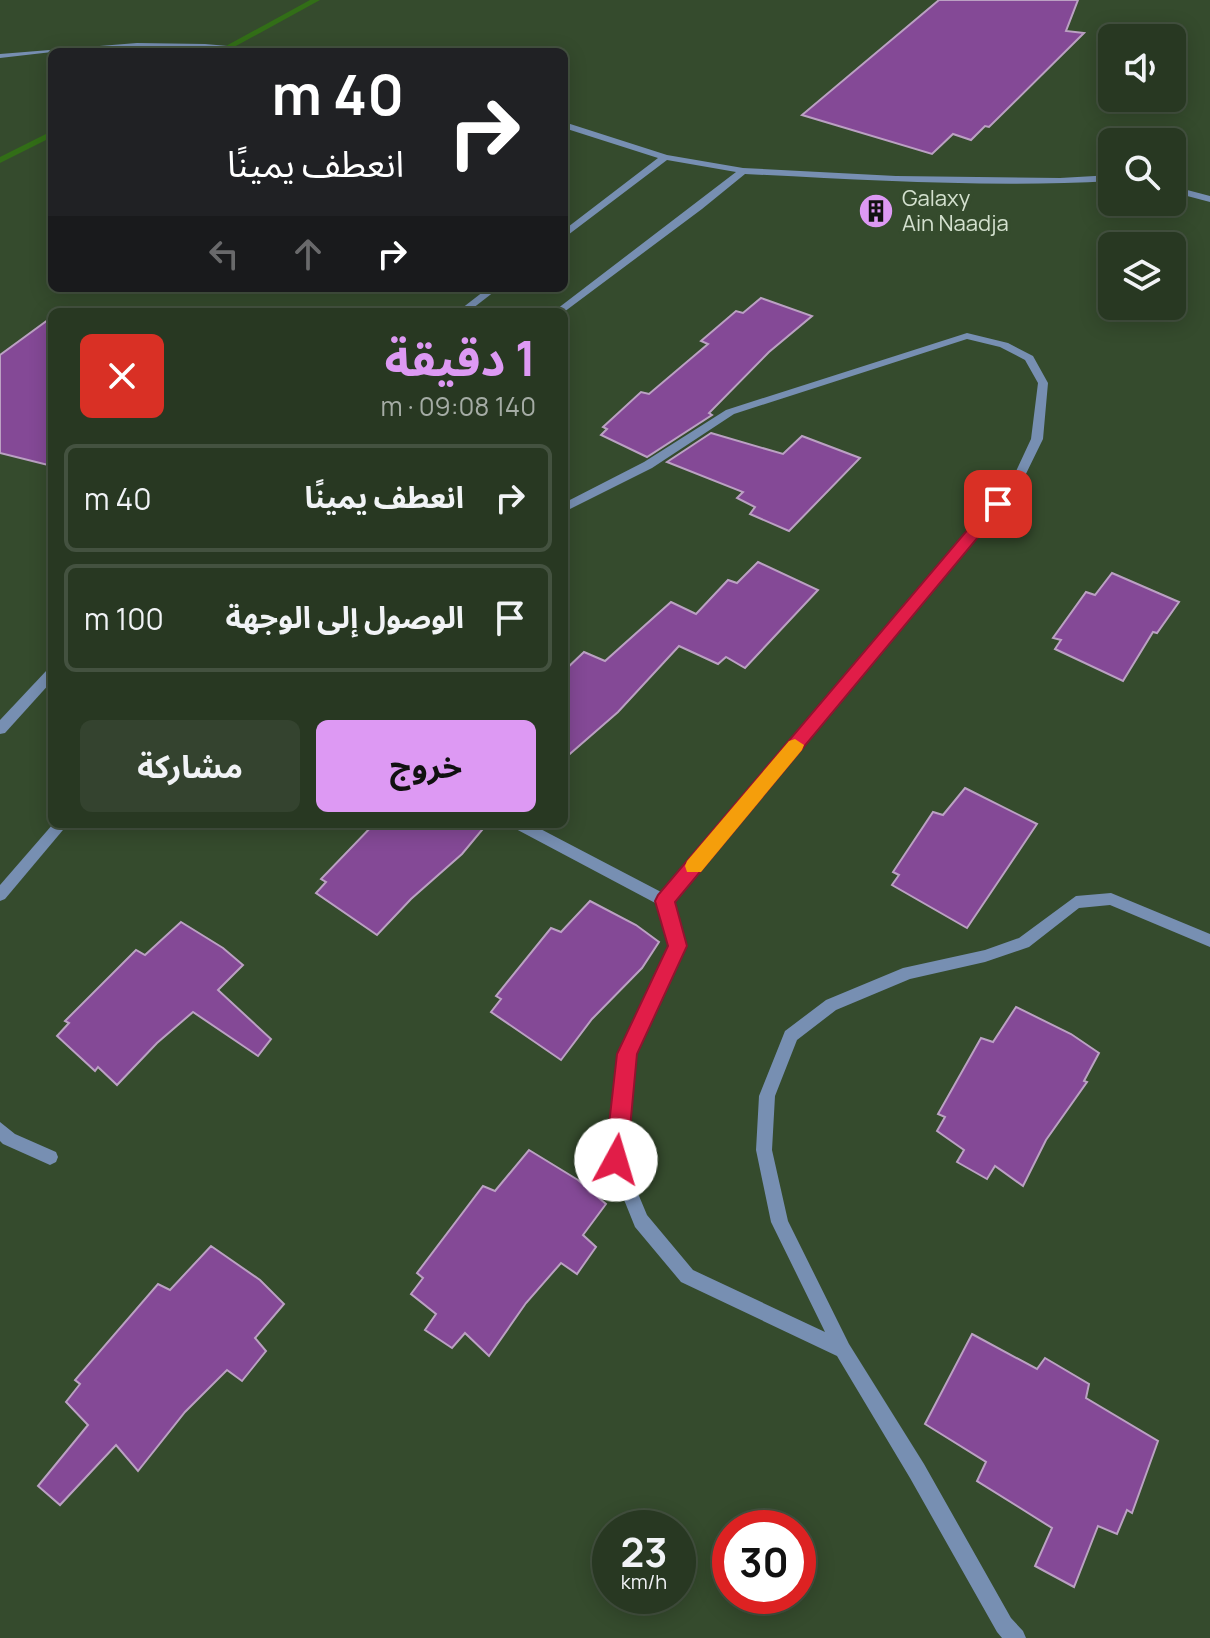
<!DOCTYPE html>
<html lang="ar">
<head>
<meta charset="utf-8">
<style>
	body { margin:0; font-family:Manrope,"Noto Sans Arabic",sans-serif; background:#34432f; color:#f1f3f6; direction:rtl; height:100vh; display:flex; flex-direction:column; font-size:30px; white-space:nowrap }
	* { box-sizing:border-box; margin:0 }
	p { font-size:26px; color:#a5aca5 }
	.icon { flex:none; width:44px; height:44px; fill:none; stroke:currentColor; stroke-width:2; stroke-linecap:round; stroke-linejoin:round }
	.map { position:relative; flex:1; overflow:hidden; direction:ltr }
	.panel { position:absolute; left:48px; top:308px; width:520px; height:520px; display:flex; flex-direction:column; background:#283822; border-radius:12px; box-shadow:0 4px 20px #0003,0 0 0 2px #445240; direction:rtl }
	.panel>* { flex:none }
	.banner { position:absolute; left:48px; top:48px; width:520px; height:244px; border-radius:12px; box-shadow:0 4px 20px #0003,0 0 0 2px #445240; direction:rtl; background:#202124; color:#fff; overflow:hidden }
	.tools { position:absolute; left:1098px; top:24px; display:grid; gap:16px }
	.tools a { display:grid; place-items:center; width:88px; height:88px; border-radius:12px; background:#283822; box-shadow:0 4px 20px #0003,0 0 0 2px #445240; font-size:40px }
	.speed { position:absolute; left:592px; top:1510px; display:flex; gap:16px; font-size:40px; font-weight:700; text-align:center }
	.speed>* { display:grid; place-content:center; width:104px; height:104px; border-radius:50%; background:#283822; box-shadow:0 4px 20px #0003,0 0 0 2px #445240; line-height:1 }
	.speed small { font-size:20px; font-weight:400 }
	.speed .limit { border:12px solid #d22; background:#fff; color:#111 }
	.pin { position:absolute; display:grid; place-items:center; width:68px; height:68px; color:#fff; margin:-34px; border-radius:16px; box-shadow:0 4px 12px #0006 }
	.me { position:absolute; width:88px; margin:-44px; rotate:6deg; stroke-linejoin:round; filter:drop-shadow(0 0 6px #0008) }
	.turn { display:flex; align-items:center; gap:28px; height:168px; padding:0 32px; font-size:36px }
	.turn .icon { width:104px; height:104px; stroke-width:2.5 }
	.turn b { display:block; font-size:56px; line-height:68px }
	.lanes { display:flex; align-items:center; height:76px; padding:0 32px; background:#0003; justify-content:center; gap:40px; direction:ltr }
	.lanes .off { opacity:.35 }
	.round { display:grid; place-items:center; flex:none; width:84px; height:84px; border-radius:12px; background:#34432f }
	.overview { display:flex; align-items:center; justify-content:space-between; height:136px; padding:0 32px }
	h1 { font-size:48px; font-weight:700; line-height:60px; color:#dd99f3 }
	.button { display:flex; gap:16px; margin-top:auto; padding:16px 32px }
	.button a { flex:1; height:92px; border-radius:12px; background:#dd99f3; color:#111; font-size:32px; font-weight:700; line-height:92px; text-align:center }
	.button a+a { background:#34432f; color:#f1f3f6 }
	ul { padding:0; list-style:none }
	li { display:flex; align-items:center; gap:24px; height:108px; margin:0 16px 12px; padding:0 16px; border:4px solid #445240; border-radius:12px }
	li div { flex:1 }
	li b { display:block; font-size:30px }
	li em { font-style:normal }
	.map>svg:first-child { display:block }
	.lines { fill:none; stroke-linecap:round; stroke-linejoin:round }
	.stream { fill:#326e17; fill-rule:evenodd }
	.building { fill:#844996; stroke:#bba1c3; stroke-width:2 }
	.minor { fill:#778fb2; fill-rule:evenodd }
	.route { fill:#e11d48; stroke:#92132f; stroke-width:2 }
	.slow { fill:#f59e0b }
	.labels { text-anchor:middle; stroke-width:7; stroke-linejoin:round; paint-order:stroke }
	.far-poi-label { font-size:22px; fill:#d4e1cf; stroke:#354b2d; text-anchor:start }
</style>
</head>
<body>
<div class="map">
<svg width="1210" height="1638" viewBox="0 0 1210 1638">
	<rect width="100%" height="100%" fill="#354b2d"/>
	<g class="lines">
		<g class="stream">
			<polygon points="310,0 320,0 225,52 215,52"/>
			<polygon points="52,131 52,137 0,163 0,157"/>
		</g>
	</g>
	<g class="building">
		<polygon points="939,0 1078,0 1066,31 1084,33 989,127 985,126 971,140 953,134 932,154 802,115"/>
		<polygon points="761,298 812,316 769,352 709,413 712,415 647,457 601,435 607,429 603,427 641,392 649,394 708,344 701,341 736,311 743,313"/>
		<polygon points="52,317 52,466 0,453 0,355"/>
		<polygon points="711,433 783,454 802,436 860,458 789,531 750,514 755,507 737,498 743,492 667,462"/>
		<polygon points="758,562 818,590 745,668 726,657 718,664 679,646 618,712 564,759 564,671 584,652 605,661 671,602 696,614 728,580 737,583"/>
		<polygon points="1112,573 1179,602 1157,633 1153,632 1123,681 1055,649 1061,640 1053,638 1086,592 1095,595"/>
		<polygon points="965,788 1037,824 967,928 892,885 899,875 893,872 933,812 943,815"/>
		<polygon points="374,824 487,824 462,854 411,899 377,935 316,893 326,882 321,879"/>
		<polygon points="590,901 636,925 659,942 642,968 592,1019 561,1060 491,1012 501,999 496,996 551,928 561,932"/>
		<polygon points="181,922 223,948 243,965 218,990 271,1039 258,1056 193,1012 157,1043 117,1085 98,1067 95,1071 57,1036 69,1023 65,1021 136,950 145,955"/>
		<polygon points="1016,1007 1071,1034 1099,1053 1084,1081 1087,1082 1046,1140 1023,1186 995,1166 987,1179 957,1162 964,1150 937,1131 945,1117 938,1114 981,1038 993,1042"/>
		<polygon points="529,1150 578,1180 606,1204 583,1235 596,1247 577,1274 561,1263 526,1303 489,1356 465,1333 452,1348 425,1330 436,1314 411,1294 423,1278 417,1273 483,1186 495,1191"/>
		<polygon points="211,1246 260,1280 284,1304 255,1338 266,1351 242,1381 227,1370 185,1412 138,1471 116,1445 60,1505 38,1486 88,1425 66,1402 80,1384 75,1380 158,1284 170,1290"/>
		<polygon points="972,1334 1037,1369 1045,1358 1089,1384 1086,1398 1158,1441 1132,1513 1127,1510 1117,1534 1098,1526 1074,1587 1035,1566 1052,1528 977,1481 986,1462 925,1424"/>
	</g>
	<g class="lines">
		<g class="minor">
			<polygon points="137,43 205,44 274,50 278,52 137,48 52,52 0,58 0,54"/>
			<path d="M564 122 667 155 743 168 896 176 1060 178 1112 175V181C990 188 867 180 745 174L702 209 564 312H553L736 172 667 160 564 238V230L658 158 564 128Z"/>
			<polygon points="1172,186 1210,196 1210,202 1172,192"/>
			<polygon points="488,288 499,288 468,312 457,312"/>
			<polygon points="967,333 1008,343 1033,356 1048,383 1043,439 1021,484 673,902 684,946 635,1054 624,1160 647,1215 693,1270 825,1332 771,1222 756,1150 759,1096 785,1031 826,1000 903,968 985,950 1019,938 1076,896 1111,893 1210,934 1210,947 1110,905 1079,908 1029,947 985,962 910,979 836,1010 797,1040 775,1096 772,1150 788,1221 849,1344 924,1464 1011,1618 1023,1631 1026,1638 1002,1638 997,1632 910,1478 837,1356 681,1282 635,1227 608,1160 619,1054 670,946 659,905 514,828 512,824 531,824 663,893 1012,480 1031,439 1038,383 1025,360 1000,347 967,339 734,414 652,468 564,512 564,503 644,462 726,410"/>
			<polygon points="52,668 52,681 5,733 0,734 0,720 47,670"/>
			<polygon points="53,824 68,824 5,899 0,901 0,885"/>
			<polygon points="0,1122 15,1134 56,1152 58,1157 56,1162 50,1165 3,1144 0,1141"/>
		</g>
	</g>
	<polygon class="route" points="998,499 1003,501 1003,507 675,902 687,946 637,1054 627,1160 624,1167 616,1170 608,1167 605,1160 617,1054 668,946 655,901 658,895 992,501"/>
	<polygon class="slow" points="795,739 804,745 802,750 701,872 687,872 685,866 687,861 789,741"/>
	<defs>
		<g id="building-disc" transform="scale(1.8)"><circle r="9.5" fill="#dd99f3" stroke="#354b2d"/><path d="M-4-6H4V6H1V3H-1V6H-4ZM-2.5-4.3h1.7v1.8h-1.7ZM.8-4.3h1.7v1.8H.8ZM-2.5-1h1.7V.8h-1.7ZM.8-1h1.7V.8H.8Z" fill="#111"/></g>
	</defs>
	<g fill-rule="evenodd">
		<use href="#building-disc" x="876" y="211"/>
	</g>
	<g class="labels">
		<g class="far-poi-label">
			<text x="902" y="206">Galaxy<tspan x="902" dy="25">Ain Naadja</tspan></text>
		</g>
	</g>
</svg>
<div class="tools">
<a><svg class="icon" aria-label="sound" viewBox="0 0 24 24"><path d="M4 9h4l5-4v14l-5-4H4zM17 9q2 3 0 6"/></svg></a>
<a><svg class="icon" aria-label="search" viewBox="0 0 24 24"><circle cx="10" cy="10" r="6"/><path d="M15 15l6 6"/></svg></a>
<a><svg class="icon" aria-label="layers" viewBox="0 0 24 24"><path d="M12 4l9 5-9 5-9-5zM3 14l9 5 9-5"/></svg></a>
</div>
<div class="speed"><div>23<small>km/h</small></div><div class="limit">30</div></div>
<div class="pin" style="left:998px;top:504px;background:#d93025"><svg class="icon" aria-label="arrive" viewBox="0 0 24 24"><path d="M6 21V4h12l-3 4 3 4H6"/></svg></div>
<svg class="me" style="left:616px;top:1160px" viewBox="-20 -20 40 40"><circle r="19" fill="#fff"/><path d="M0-13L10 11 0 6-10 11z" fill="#e11d48"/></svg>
<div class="banner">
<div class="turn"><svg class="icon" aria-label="right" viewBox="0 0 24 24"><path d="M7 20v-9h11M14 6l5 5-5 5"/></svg><div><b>40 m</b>انعطف يمينًا</div></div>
<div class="lanes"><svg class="icon off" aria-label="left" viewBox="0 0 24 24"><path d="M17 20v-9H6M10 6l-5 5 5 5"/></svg><svg class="icon off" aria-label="ahead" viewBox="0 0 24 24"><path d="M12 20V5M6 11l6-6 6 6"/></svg><svg class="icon" aria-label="right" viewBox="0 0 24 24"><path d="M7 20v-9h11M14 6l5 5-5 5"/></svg></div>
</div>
<section class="panel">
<div class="overview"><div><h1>1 دقيقة</h1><p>140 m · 09:08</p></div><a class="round" style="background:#d93025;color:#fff"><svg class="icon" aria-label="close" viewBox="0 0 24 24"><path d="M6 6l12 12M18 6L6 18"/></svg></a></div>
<ul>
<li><svg class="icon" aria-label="right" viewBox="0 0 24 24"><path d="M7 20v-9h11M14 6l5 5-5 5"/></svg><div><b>انعطف يمينًا</b></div><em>40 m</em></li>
<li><svg class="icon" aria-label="arrive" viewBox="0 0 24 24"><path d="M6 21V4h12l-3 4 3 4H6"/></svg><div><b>الوصول إلى الوجهة</b></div><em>100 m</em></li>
</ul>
<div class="button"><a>خروج</a><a>مشاركة</a></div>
</section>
</div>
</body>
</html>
